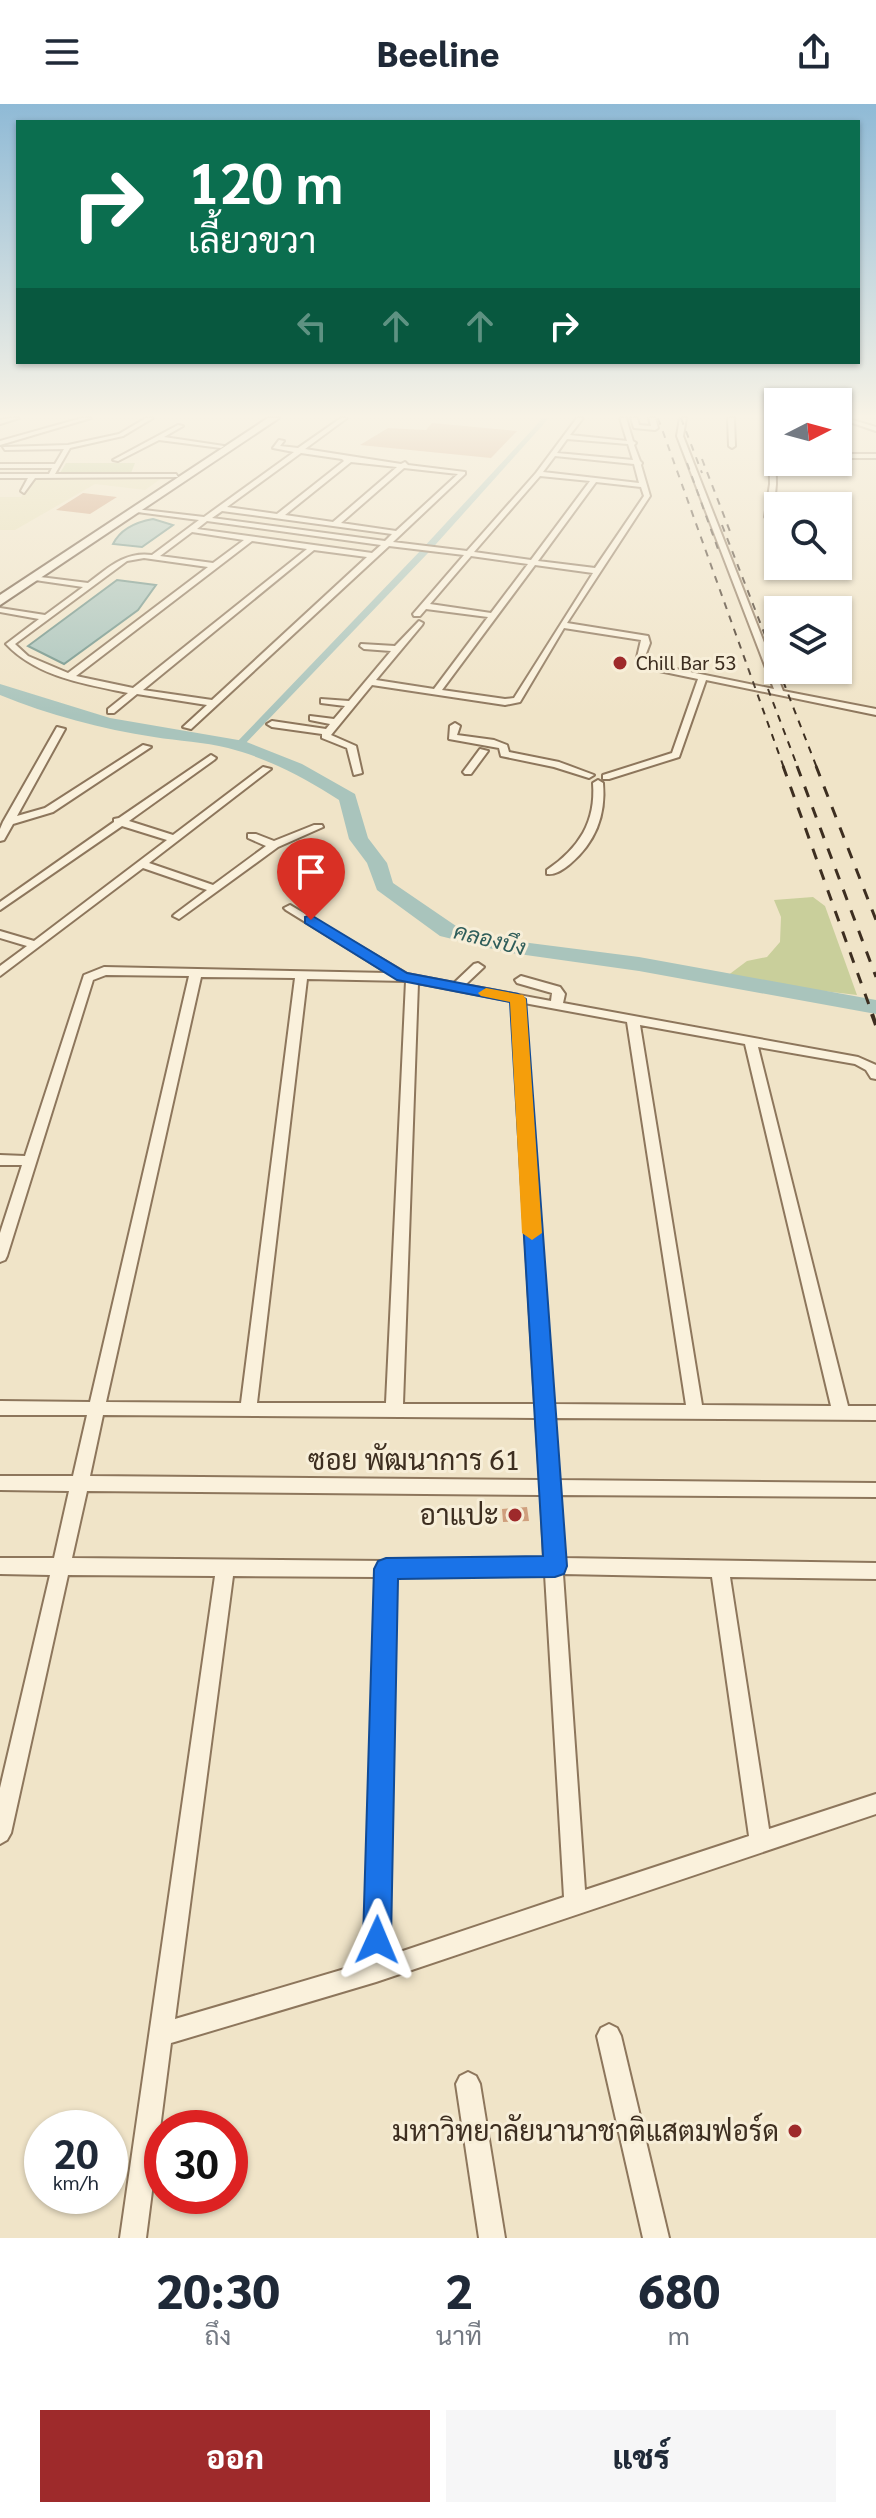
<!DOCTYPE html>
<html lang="th">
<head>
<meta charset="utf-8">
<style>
	body { margin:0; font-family:Georgia,Sarabun,serif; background:#f6f6f7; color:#1f2937; height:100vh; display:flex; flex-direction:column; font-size:30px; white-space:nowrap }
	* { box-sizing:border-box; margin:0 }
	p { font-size:26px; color:#747a83 }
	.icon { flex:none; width:44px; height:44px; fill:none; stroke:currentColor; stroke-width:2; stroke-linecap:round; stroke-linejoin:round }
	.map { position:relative; height:2134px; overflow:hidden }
	.panel { display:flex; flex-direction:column; background:#fff; flex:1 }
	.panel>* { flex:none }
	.top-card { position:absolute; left:16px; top:16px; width:844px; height:244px; border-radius:0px; box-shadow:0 2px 6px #0004; background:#0b6e4f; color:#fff; overflow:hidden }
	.needle { width:52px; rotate:84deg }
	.fabs { position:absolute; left:764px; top:284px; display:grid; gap:16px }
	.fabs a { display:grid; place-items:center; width:88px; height:88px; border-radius:0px; background:#fff; box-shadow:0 2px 6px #0004; font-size:40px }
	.speed { position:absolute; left:24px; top:2006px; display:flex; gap:16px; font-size:40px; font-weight:700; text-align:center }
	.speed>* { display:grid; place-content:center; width:104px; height:104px; border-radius:50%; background:#fff; box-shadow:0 2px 6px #0004; line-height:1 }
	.speed small { font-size:20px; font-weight:400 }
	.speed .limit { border:12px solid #d22; background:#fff; color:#111 }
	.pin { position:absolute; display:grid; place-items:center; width:68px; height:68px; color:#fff; margin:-82px -34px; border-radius:50% 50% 50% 0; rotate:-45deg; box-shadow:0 0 8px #0007 }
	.pin .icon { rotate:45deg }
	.me { position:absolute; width:88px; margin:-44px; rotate:1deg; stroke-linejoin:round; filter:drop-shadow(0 0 6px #0008) }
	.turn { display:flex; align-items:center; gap:28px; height:168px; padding:0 40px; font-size:36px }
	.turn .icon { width:104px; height:104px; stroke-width:2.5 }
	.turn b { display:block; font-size:56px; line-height:68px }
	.lanes { display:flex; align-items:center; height:76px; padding:0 40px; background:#0003; justify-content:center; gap:40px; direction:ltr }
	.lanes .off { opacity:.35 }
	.eta { display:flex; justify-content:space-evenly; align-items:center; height:136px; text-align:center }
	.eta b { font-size:48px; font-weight:800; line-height:56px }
	.primary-button { display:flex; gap:16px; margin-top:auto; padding:16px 40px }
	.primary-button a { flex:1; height:92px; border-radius:0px; background:#9e2a2b; color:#fff; font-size:32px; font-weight:800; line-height:92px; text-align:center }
	.primary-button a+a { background:#f6f6f7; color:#1f2937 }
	header { display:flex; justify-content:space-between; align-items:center; height:104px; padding:0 40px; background:#fff; font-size:36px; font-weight:800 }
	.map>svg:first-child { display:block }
	.farmland { fill:#e6deb5 }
	.green { fill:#c9cf9b }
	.water { fill:#a9c4bc; stroke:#6f938a; stroke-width:2 }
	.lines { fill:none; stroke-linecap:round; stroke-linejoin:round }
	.canal { fill:#a9c4bc; fill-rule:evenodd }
	.river { fill:#a9c4bc; fill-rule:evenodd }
	.building { fill:#cf9f7d }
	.street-casing { stroke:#8d765c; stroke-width:4 }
	.secondary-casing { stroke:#6f573f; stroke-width:4 }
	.street { fill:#faf1dc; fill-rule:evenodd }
	.secondary { fill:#faf1dc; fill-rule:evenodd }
	.rail-far2 { stroke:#3d2e20; stroke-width:2; stroke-dasharray:7 7; stroke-linecap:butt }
	.rail-far1 { stroke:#3d2e20; stroke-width:3; stroke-dasharray:11 11; stroke-linecap:butt }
	.rail { stroke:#3d2e20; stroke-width:4; stroke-dasharray:14 14; stroke-linecap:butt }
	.route { fill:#1a73e8; stroke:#114b97; stroke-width:2 }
	.slow { fill:#f59e0b }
	.poi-dot { fill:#9e2a2b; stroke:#f7eed8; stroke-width:3 }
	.labels { text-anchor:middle; stroke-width:6; stroke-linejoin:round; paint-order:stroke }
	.far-poi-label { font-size:20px; fill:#3d2e20; stroke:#f7eed8; text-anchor:start }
	.far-water-label { font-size:22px; font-style:italic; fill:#2f5d5a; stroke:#f7eed8 }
	.near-street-label { font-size:28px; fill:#3d2e20; stroke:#f7eed8 }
	.near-poi-label { font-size:28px; fill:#3d2e20; stroke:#f7eed8; text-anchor:end }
</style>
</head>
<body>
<header><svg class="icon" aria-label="menu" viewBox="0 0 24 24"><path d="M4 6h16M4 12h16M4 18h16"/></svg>Beeline<svg class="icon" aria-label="share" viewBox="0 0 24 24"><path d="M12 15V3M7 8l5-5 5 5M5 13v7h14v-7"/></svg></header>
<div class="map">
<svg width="876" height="2134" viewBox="0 0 876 2134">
	<rect width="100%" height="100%" fill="#f0e4c8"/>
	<polygon class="farmland" points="162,374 145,386 95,380 15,426 0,426 0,393 21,393 35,376"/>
	<g class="green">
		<polygon points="66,359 135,359 131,369 60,369"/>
		<polygon points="813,793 825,802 857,891 723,875 747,857 767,853 780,838 781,813 774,796"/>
	</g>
	<g class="water">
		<path d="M153 415 173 421 142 443 113 440C120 426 136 418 153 415Z"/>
		<polygon points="117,476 156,481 138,506 64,560 28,542"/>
	</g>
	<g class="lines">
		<polygon class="canal" points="543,314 549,314 428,449 242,643 236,643 236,639 422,445"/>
		<path class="river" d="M0 580 110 614 244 637 302 660 355 690 368 734 387 759 393 779 456 822 506 836 639 853 876 896V910L639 867 505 848 440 832 377 786 367 759 349 735 339 696C305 674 267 654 228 644 204 638 179 637 154 633 102 625 49 611 0 591Z"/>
	</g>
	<g class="building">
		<polygon points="839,318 849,321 849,325 847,347 838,349"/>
		<polygon points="432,319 517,327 491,354 360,341 388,324 426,326"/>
		<polygon points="83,389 117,393 90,410 56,406"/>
		<polygon points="527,1403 529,1417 503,1418 502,1405"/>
	</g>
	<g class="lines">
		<g class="street-casing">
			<g id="street">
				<polygon points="10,314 19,314 0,320 0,316"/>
				<polygon points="82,314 91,314 0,341 0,337"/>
				<polygon points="146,314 153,314 123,332 70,344 55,370 176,370 178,373 35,374 24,389 21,387 28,374 0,374 0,370 49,370 52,364 0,364 0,360 55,360 64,345 5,346 3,343 68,341 119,330"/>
				<path d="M341 314H347L305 345 401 360 405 358 408 361 465 368V370L393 438 467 447 536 369 577 314H583L570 331 627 337 620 314H626L633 337 636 339 634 341 640 357 642 359 641 361 650 392 567 519 648 532 650 539 644 555 651 560 774 585 677 332 680 314H686L683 332 783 587 876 605V611L706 576 679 653 609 675H603V671L672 649 698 575 645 564 636 558 641 536 564 524 520 598 505 601 372 581 331 631 356 642 362 669 354 671 347 644 322 634V630L272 623 267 620 272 617 326 625 330 620 310 616V612L334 615 345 602 321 599V595L349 597 391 547 364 545 360 542 361 540 395 542 419 517 423 519 422 521 376 576 434 585 488 513 426 505 420 512H414L413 510 464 451 389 442 191 625 183 623 207 601 137 590 114 609H108V605L128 589C85 580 37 573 6 540L39 515 0 508V504L45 511 83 483 35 476 31 474 32 472 88 479C108 464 125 447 152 451L199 416 137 408 135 405 204 413 294 348 273 344 279 336 284 337 280 342 298 344ZM567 335 628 340 633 356 557 349ZM301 349 342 355 344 357 277 410 227 403ZM555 352 634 360 639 379 543 368ZM351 358 397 363 333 418 285 411ZM404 364 458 370 396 427 341 419ZM540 372 590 377 531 456 474 448ZM596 378 641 383 644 392 595 464 538 457ZM222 407 392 430 385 437 212 414ZM207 417 381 441 372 449 197 425ZM192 428 244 436 213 459 160 452ZM252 437 307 445 133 584 76 572ZM314 446 367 453 212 596 143 586ZM471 452 528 460 491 509 430 500ZM144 454 208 463 68 569 28 552 15 540 127 457ZM535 461 593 469 514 594 505 595 442 586Z"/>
				<polygon points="631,314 637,314 639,321 651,322 649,314 655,314 658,324 655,326 634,324"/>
				<polygon points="728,314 734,314 735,342 732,344 729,342"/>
				<polygon points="765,314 771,314 775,320 776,380 773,413 769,415 765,413 770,380 769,320"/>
				<polygon points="838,314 846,314 876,323 876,327"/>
				<polygon points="178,321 183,322 164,333 224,342 221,344 159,336 118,357 113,356"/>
				<polygon points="844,350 876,350 876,354 845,354 838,357 838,352"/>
				<polygon points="455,619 460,622 457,631 494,636 507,641 509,648 559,658 594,671 589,674 554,663 501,652 499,644 449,635 450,622"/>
				<polygon points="57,623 65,625 17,712 45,704 143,641 151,643 53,708 13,720 4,736 0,737 0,725 3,718"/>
				<polygon points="480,645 488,647 471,670 465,670 463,668"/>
				<polygon points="211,651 216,654 214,656 129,717 173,731 263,663 271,665 149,759 213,781 266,742 248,734 248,730 256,730 274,737 314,721 322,721 323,723 278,743 179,815 173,812 175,810 207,786 143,764 0,872 0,862 27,842 0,834 0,827 34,837 167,736 122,722 0,806 0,798 114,718 114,715 119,714"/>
				<path d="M598 676 603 679C606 711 595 739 570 760 562 766 556 771 547 770V766C579 744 596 718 593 679Z"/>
				<path d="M290 801 407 870 454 879 474 860 478 859 484 863 465 881 551 897 552 889 517 879 515 876 521 872 560 883 565 890 563 899 858 953 876 961V975L871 974 866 966 855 960 758 943 848 1302H876V1316L553 1314 557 1376 876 1379V1393L558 1391 562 1454 876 1459V1475L730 1473 769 1725 876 1690V1710L376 1878 171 1939 146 2134H120L215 1472 68 1471 11 1729 7 1736 0 1740V1684L50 1471 0 1470V1454H54L69 1387 0 1386V1372H73L87 1311H0V1297L90 1298 189 872 106 871 93 876 7 1152 5 1156 0 1158V1129L22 1061H0V1051L25 1052 84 871 104 863 388 869 286 806 284 804ZM201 873 295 874 241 1299 106 1298ZM307 875 406 877 386 1299H257ZM418 879 512 897 535 1300H403ZM524 899 627 918 686 1301 552 1300ZM640 921 745 940 831 1302 702 1301ZM103 1311 536 1314 540 1376 90 1372ZM87 1387 541 1391 544 1454 386 1457 72 1454ZM545 1470 564 1793 388 1852 395 1473ZM563 1470 712 1473 749 1732 585 1786ZM233 1472 377 1473 365 1859 175 1915Z"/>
				<polygon points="609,1920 617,1924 621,1932 669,2134 643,2134 597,1932 601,1924"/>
				<polygon points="468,1968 476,1972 480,1980 505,2134 479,2134 456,1980 460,1972"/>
			</g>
		</g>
		<g class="secondary-casing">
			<polygon id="secondary" points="268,314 279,314 0,501 0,491"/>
		</g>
		<use href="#street" class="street"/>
		<use href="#secondary" class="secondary"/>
		<g class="rail-far2">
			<polyline points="658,314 784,664"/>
			<polyline points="681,314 702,369"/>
			<polyline points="702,355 731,430"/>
			<polyline points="687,359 718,445"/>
			<polyline points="722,421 817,664"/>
			<polyline points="768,585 798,664"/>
		</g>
		<g class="rail-far1">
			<polyline points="783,662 873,912"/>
			<polyline points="797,662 876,873"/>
			<polyline points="816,662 876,816"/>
		</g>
		<polyline class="rail" points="872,910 876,921"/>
	</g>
	<linearGradient id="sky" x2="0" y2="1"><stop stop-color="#8fbad6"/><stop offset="0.51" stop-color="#f8f3e6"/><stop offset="1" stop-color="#f8f3e6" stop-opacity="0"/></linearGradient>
	<rect width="876" height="612" fill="url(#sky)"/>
	<polygon class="route" points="311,811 407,869 518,890 526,895 567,1462 564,1470 555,1473 398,1475 391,1836 387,1846 377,1850 367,1846 363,1836 374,1465 378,1457 386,1454 543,1452 510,898 397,876 305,819 305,813"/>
	<polygon class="slow" points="486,884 523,891 526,895 542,1129 532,1136 522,1129 510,898 481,892 478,889"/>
	<g class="poi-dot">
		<circle cx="620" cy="559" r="8"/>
		<circle cx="515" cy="1411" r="8"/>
		<circle cx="795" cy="2027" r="8"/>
	</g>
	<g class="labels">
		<g class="far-poi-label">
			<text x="636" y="566">Chill Bar 53</text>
		</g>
		<g class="far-water-label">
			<text transform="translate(490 835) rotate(14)" y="8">คลองบึง</text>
		</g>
		<g class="near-street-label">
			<text x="414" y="1366">ซอย พัฒนาการ 61</text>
		</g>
		<g class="near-poi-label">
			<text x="499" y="1421">อาแปะ</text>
			<text x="779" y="2037">มหาวิทยาลัยนานาชาติแสตมฟอร์ด</text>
		</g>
	</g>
</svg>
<div class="fabs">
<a><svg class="needle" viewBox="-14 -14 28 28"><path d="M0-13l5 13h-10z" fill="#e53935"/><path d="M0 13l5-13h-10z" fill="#747a83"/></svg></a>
<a><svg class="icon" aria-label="search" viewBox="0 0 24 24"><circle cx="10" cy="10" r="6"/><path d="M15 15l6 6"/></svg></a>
<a><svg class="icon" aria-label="layers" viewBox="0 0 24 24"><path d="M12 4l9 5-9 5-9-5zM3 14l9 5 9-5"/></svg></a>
</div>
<div class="speed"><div>20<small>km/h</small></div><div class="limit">30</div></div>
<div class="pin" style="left:311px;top:816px;background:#d93025"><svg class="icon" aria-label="arrive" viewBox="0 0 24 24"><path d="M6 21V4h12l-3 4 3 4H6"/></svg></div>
<svg class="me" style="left:377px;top:1836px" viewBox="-20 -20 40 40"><path d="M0-17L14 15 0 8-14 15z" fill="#1a73e8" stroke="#fff" stroke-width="4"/></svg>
<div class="top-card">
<div class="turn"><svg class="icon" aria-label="right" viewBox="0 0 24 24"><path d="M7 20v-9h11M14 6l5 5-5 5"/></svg><div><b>120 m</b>เลี้ยวขวา</div></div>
<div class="lanes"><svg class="icon off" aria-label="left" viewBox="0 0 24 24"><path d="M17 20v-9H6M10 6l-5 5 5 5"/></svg><svg class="icon off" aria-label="ahead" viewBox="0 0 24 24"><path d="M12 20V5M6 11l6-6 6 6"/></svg><svg class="icon off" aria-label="ahead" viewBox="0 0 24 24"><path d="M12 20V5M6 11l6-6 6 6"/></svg><svg class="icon" aria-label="right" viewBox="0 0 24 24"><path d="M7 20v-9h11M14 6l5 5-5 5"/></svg></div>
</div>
</div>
<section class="panel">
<div class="eta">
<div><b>20:30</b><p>ถึง</p></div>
<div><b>2</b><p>นาที</p></div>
<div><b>680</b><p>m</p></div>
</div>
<div class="primary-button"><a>ออก</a><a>แชร์</a></div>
</section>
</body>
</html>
